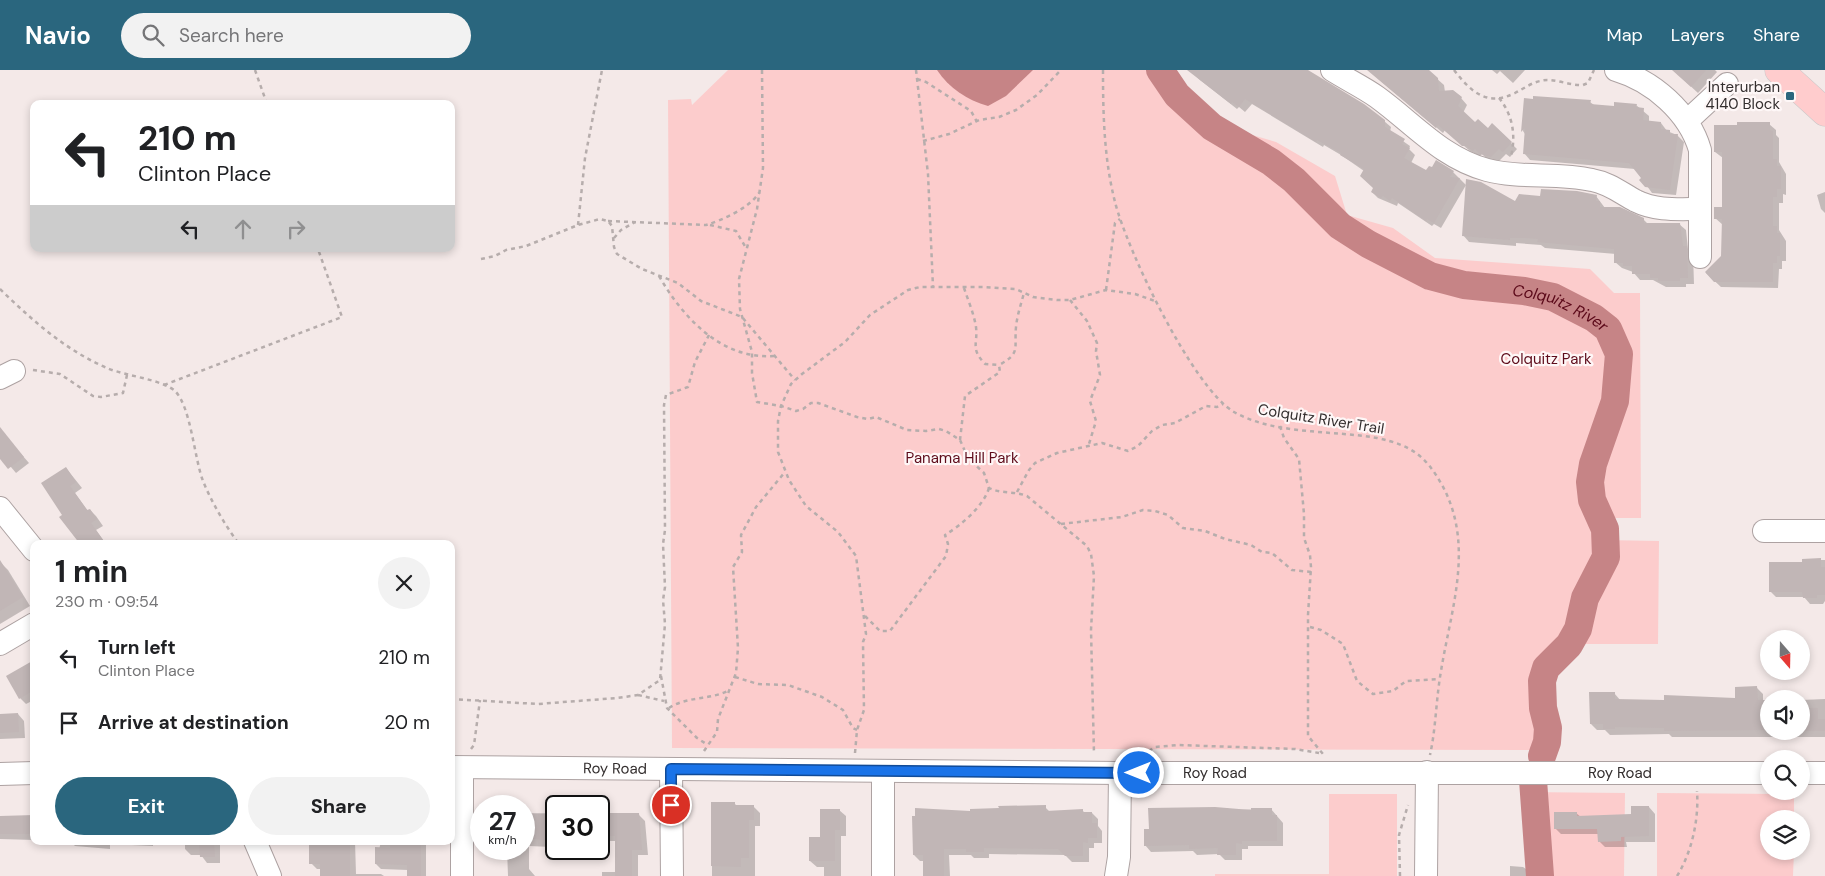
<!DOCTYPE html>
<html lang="en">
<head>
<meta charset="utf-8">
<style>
	body { margin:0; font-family:"DM Sans",sans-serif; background:#f2f2f2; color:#202124; height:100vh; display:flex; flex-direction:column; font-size:19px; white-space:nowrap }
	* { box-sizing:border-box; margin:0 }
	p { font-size:16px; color:#757577 }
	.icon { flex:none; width:28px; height:28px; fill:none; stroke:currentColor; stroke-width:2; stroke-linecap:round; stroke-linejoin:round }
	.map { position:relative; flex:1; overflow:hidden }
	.details { position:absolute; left:30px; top:470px; width:425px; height:305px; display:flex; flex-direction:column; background:#fff; border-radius:10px; box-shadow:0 2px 8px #0003 }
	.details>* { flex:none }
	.banner { position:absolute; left:30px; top:30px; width:425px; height:152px; border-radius:10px; box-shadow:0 2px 8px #0003; background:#fff; color:#202124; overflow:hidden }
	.needle { width:32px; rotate:160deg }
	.fabs { position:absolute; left:1760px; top:560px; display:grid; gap:10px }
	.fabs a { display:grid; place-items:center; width:50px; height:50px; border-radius:50%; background:#fff; box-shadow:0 2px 8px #0003; font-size:25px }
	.speed { position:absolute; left:470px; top:725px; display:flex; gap:10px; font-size:25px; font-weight:700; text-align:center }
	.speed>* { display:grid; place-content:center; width:65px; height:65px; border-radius:50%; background:#fff; box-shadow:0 2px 8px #0003; line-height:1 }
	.speed small { font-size:12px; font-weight:400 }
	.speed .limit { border:2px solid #111; border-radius:8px; background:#fff; color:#111 }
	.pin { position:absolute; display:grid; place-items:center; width:42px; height:42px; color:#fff; margin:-21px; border:2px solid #fff; border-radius:50%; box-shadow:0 1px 5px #0007 }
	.me { position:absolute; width:55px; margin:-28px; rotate:270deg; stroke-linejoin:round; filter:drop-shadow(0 0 4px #0008) }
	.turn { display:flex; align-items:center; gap:18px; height:105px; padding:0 25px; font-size:22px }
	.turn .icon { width:65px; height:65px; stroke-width:2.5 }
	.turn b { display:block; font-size:35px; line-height:42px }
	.lanes { display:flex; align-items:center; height:48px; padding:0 25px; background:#0003; justify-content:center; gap:25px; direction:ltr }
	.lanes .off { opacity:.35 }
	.round { display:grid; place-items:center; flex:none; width:52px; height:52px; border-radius:26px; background:#f2f2f2 }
	.headline { display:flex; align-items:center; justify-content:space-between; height:85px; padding:0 25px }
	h1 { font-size:30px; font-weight:700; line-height:38px }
	.button { display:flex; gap:10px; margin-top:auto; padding:10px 25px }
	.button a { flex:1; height:58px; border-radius:30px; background:#2a667e; color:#fff; font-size:20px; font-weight:700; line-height:58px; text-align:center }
	.button a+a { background:#f2f2f2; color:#202124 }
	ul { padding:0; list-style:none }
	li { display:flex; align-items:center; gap:15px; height:65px; padding:0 25px }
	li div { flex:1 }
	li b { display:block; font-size:19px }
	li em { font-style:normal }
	header { display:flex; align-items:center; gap:30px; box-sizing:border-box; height:70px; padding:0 25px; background:#2a667e; color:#fff }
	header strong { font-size:24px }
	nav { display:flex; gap:28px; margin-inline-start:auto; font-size:18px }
	.search { width:350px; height:45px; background:#f2f2f2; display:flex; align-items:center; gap:12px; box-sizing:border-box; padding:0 18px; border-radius:28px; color:#757577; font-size:19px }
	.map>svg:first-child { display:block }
	.green { fill:#fccccc }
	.water { fill:#c68486 }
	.shadow { fill:#0003 }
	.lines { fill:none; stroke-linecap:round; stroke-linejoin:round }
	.river { stroke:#c68486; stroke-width:28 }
	.building { fill:#c1b6b6 }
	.minor-casing { stroke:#ada2a2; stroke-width:24 }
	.major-casing { stroke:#cac9c9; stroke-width:29 }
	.path { stroke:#b6adac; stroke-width:2.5; stroke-dasharray:4 4; stroke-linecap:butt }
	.minor { stroke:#fff; stroke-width:22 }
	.major { stroke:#ffcccd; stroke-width:28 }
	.route-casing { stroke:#114b97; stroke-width:12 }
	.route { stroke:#1a73e8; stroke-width:9 }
	.poi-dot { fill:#2a667e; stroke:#fef7f7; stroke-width:2 }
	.labels { text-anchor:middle; stroke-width:4.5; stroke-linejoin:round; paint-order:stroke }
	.poi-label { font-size:15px; fill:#332e2e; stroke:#fef7f7; text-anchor:end }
	.park-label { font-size:15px; fill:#5e0c1b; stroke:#fef7f7 }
	.street-label { font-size:15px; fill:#332e2e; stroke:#fef7f7 }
	.water-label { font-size:16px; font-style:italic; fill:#5b0919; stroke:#fef7f7 }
</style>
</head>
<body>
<header>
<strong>Navio</strong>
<div class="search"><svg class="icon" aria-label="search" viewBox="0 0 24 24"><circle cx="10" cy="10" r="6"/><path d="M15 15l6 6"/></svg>Search here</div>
<nav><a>Map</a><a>Layers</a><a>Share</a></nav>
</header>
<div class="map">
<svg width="1825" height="806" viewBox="0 0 1825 806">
	<rect width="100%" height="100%" fill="#f4e9e8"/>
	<g class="green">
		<polygon points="728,0 1174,0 1170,13 1228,58 1276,72 1335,106 1347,145 1393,158 1435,188 1590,199 1614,223 1640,223 1641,448 1599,448 1603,456 1604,470 1659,471 1658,574 1581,574 1577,582 1549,598 1545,615 1555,651 1537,680 672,678 668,30 691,29 692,35"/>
		<path d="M1524 722 1625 723 1624 806H1549C1537 780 1516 752 1524 722Z"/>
		<polygon points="1657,723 1794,724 1794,749 1769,749 1769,781 1794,781 1793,806 1657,806"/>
		<polygon points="1329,724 1397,724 1397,806 1215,806 1215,804 1329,804"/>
	</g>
	<path class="water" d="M937 0H1033L1006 26 988 36C967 30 949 18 937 0Z"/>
	<g class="shadow">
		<polygon points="1197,0 1304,0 1384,51 1391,57 1390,62 1410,76 1409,79 1415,85 1411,93 1426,102 1453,102 1466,115 1441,158 1434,154 1432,156 1398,133 1397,136 1378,128 1372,122 1374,118 1364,101 1341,85 1324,75 1323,77 1252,34 1245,42 1239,37 1237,39 1200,10 1194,4"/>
		<polygon points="1379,0 1427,0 1444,15 1445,22 1461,28 1467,35 1463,43 1475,54 1511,73 1517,79 1510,87 1506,84 1497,93 1488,90 1482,84 1480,86 1470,81 1445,60 1443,63 1381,11"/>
		<polygon points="1492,0 1525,0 1513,13 1500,1 1497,4"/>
		<polygon points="1673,0 1715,0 1717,2 1698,23"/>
		<polygon points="1525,30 1590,32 1594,35 1615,37 1636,35 1649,46 1649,52 1661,53 1667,61 1677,65 1684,72 1676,125 1652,123 1635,99 1530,90 1524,83 1525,64 1523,61"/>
		<polygon points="1769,54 1776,60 1776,65 1779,68 1779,92 1786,104 1786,125 1783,124 1783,133 1779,133 1779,160 1786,171 1786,191 1782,191 1782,199 1779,199 1778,218 1721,217 1706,203 1723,187 1723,155 1715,148 1723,138 1723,88 1715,82"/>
		<polygon points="1825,122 1825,143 1821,139 1817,125"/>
		<polygon points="1596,126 1605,138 1643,149 1648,154 1679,154 1686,160 1688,179 1693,183 1694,214 1686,214 1686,217 1666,217 1653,210 1640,210 1633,202 1622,198 1615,192 1616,184 1545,178 1541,175 1516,173 1516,176 1469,172 1463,165 1515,132 1541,127"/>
		<polygon points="0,360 29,393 16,403 0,384"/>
		<polygon points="66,398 82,418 75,423 88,441 90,440 96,446 103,456 96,460 106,474 81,474 64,445"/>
		<polygon points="1803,490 1825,490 1825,531 1823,534 1810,534 1804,527 1776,527 1770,521 1803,493"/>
		<polygon points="0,492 8,500 30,536 0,554"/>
		<polygon points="34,592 34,630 26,634 20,628"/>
		<polygon points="1757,618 1763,624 1763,631 1769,631 1769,661 1801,661 1801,630 1825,629 1825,667 1672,667 1669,664 1610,665 1605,660 1597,660 1591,654 1614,623 1621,631 1737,629"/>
		<polygon points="18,644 24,651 25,668 0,669 0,645"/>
		<polygon points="712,733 734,733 738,737 753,736 760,743 760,756 755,756 755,806 712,806"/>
		<polygon points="1045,737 1050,742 1082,740 1085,743 1092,743 1098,749 1098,756 1102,761 1102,773 1094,773 1094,778 1089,778 1089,792 1072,792 1065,785 989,784 989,788 974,788 971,785 949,785 950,806 924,806 924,791 920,791 914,785 971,743"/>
		<polygon points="1649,737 1655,744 1655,772 1626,772 1627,777 1605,777 1599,771 1599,764 1561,764 1555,758 1576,743 1581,747 1633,745"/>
		<polygon points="1227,738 1230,740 1271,739 1283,753 1283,776 1248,776 1248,779 1242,779 1242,790 1225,790 1219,784 1197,785 1193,781 1151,782 1145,775 1150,760 1150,739"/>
		<polygon points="839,740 846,746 846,766 841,766 841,806 824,806 824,797 817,797 810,791"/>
		<polygon points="524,742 527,744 556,743 556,772 552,772 552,777 529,776 529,799 535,806 508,806 507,779 524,779"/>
		<polygon points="599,743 639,745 645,751 648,785 638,785 638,806 602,806 602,802 616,802 617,771 599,771"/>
		<polygon points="0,746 34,746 34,770 0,769"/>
		<polygon points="70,771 153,771 153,776 110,774 110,779 75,776"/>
		<polygon points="185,771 217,771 220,774 220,793 207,793 201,785 191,785 185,779"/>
		<polygon points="311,771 355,771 356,804 381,804 384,806 321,806 321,799 317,799 311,793"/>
		<polygon points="381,771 426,771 426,806 408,806 408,800 381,799 376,794"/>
		<polygon points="1510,796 1523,797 1526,799 1526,806 1510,806"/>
	</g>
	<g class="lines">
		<g class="river">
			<path id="s1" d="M1160 0 1177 25 1212 57 1271 92 1294 110 1340 156 1368 174 1430 206 1464 215 1524 221 1553 227 1594 248 1608 259 1619 284 1615 331 1593 394 1590 412 1592 430 1605 459 1606 487 1585 528 1578 559 1569 575 1546 598 1542 611 1543 638 1548 658 1547 672 1542 686"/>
			<polyline points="1533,710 1540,806"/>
		</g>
	</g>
	<g class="building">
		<polygon points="1187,0 1308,0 1364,34 1385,50 1385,57 1405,69 1402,74 1410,78 1404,88 1426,100 1429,96 1432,97 1436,90 1454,101 1450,107 1460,108 1434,153 1427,149 1426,151 1392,128 1390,131 1383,126 1381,128 1371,122 1373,118 1360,106 1364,99 1340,85 1341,83 1317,70 1316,72 1245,29 1239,37 1232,32 1231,34"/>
		<polygon points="1367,0 1429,0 1438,8 1439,21 1453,20 1462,27 1458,36 1475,52 1478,49 1488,58 1492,53 1512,72 1503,82 1499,79 1491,87 1480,84 1475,79 1473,81 1466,76 1462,76 1438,55 1436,58"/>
		<polygon points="1672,0 1706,0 1691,17"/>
		<polygon points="1533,26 1591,30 1590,34 1614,36 1614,32 1637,34 1636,37 1644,38 1643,50 1661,52 1661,59 1670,60 1670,64 1678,64 1670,120 1645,117 1639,110 1641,108 1629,93 1523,84 1525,58 1521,62 1524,28 1533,29"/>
		<polygon points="1737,52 1770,52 1770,60 1773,61 1773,89 1777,89 1777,96 1781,96 1781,119 1777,119 1777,127 1773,127 1773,156 1777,156 1777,163 1780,163 1780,186 1777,186 1777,193 1773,193 1773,212 1714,212 1705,202 1721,186 1722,149 1714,149 1714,137 1722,137 1722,82 1714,82 1714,55 1737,55"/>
		<polygon points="1466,109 1481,112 1515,131 1519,124 1540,126 1541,119 1577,121 1597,125 1596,131 1600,131 1600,137 1620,137 1644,148 1644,153 1680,153 1683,176 1687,176 1688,208 1680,208 1680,211 1658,211 1658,208 1650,208 1650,204 1632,204 1632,196 1623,196 1623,193 1614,193 1614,179 1537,172 1538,169 1525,168 1510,168 1510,170 1462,166"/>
		<polygon points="0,357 24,387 8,399 0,389"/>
		<polygon points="66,397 76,412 70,416 87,440 90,439 97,449 91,453 106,474 80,474 59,447 62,445 41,413"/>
		<polygon points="1821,488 1821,497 1825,497 1825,525 1817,525 1817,528 1803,528 1802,522 1769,522 1769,492 1802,492 1802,489"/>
		<polygon points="0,490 23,527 0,541"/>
		<polygon points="34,590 34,620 19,629 6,606"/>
		<polygon points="1757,616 1758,630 1769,630 1769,660 1664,661 1664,658 1615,657 1615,659 1603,659 1603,654 1590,654 1589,622 1615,622 1615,629 1664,630 1664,625 1735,628 1735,617"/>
		<polygon points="1801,638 1818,638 1818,649 1825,649 1825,661 1801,661"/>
		<polygon points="18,643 19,662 0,663 0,644"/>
		<polygon points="711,732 735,732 735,735 754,735 754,750 749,750 749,788 741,788 741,797 711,796"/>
		<polygon points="1046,735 1046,741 1083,739 1083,742 1092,742 1092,753 1097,753 1097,768 1088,768 1088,773 1083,772 1083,786 1065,786 1058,779 984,778 984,782 966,782 966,779 944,779 944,806 923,806 923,785 913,785 912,746 915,746 915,738 970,741 970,739 999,738 998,736"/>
		<polygon points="1631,736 1649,736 1649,766 1621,767 1621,771 1598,772 1597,759 1554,759 1554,742 1577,742 1577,746 1631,744"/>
		<polygon points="1215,737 1251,740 1251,738 1272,738 1272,745 1277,745 1277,771 1242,771 1242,774 1236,773 1236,785 1217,785 1218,778 1189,779 1189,775 1144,776 1144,759 1149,759 1148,738"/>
		<polygon points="820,739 840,739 840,760 835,760 835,791 809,791 809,767 820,767"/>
		<polygon points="524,743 556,744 556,766 547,766 547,771 524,767"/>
		<polygon points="599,743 639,743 642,780 632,780 632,806 615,806 615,766 599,766"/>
		<polygon points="34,745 34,764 0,764 0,746"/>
		<polygon points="199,771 214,771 215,787 200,787"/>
		<polygon points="309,771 335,771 335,775 350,775 350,806 320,806 320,794 309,794"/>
		<polygon points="390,771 421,771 421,806 407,806 407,795 375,794 375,777 390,778"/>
	</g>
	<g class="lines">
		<g class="minor-casing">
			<g id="minor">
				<path d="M1332 0C1346 9 1363 17 1377 27 1413 53 1442 88 1487 100 1520 109 1558 102 1592 110 1609 113 1621 123 1636 131 1656 141 1678 139 1699 139"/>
				<path d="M1616 0C1653 11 1689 42 1700 80V187"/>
				<polyline points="1687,51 1727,14"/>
				<polyline points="0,308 14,301"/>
				<polyline points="0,438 34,480"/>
				<polyline points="1764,461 1825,461"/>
				<polyline points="0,574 34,554"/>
				<path id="s2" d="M451 697 1120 703H1769"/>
				<polyline points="671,699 672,806"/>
				<polyline points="1801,703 1825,703"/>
				<polyline points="0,704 34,703"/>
				<polyline points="255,771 270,806"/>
				<polyline points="462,806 462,698"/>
				<polyline points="883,806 883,702"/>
				<polyline points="1116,806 1119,787 1120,703"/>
				<polyline points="1426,806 1427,702"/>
			</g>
		</g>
		<g class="major-casing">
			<polyline id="major" points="1779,0 1825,42"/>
		</g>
		<g class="path">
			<polyline points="255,0 267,34"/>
			<path d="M762 0 763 98 757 139 739 209 740 239 752 282V303L757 332 781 336 796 341 803 339 811 333H818L857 347 868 349 876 347 907 360 926 361 939 359 946 361 960 370 968 388 984 403 989 418C1001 424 1015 421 1027 426L1087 476 1091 484 1094 506 1091 560 1094 684"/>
			<polyline points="916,0 928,104 933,217"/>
			<path d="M1103 0C1103 44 1104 89 1115 132 1127 180 1193 318 1234 342 1275 365 1332 360 1377 368 1411 375 1426 386 1442 415 1475 475 1451 539 1441 601 1436 629 1436 658 1430 685"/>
			<path d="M1454 0C1471 22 1487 37 1515 23 1523 19 1531 13 1540 11 1553 7 1569 16 1583 15L1588 13 1594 0"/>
			<polyline points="917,9 926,12 971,41 977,52"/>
			<path d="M1499 28C1513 45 1516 66 1511 86"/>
			<polyline points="923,71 949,64 979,50 999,47 1016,40 1037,25 1061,0"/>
			<path d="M608 151 706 155C723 150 749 138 759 123"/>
			<polyline points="578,155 585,88 602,0"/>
			<polyline points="710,155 736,161 746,178"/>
			<polyline points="614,168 621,160 635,152"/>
			<polyline points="481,189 495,186 506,180 526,176 578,155 600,149 608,151 612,156 614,177 617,184 642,199 678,213 701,231 742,247 795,310"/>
			<path d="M659 206C684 249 722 290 775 286"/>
			<path d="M964 218C968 230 974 244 976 257 978 275 970 278 985 294L999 295"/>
			<path d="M0 219C32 250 65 280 107 298 125 306 161 309 175 321 191 337 194 387 203 411 212 433 225 455 239 474"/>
			<polyline points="1106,220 1115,153 1120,149"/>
			<polyline points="1070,230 1087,251 1097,273 1096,281 1100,305 1090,331 1096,351 1089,374"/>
			<polyline points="33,300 60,304 93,326 101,327 123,323 127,305"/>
			<polyline points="164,315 342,247 318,179"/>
			<polyline points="1280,356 1284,368 1299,389 1304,444 1304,468 1310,485 1311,497 1308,545 1308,666 1323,684"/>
			<path d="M960 370 965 326 1000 302 999 295C1021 283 1014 279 1016 257 1017 246 1021 234 1024 223"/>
			<polyline points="1017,422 1029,400 1035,393 1057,383 1102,373 1128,381 1138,376 1152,361 1162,355 1175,353 1206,336 1217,337 1223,334"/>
			<polyline points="1061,454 1122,447 1143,440 1155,441 1168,445 1183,458 1205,461 1225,469 1251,475 1262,482 1272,483 1292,500 1311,502"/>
			<path d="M865 546 880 561H890L946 486 948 474 945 465C961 455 983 437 989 418"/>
			<polyline points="1310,557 1321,560 1343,574 1357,611 1373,624 1393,621 1406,611 1439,609"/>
			<polyline points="661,606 667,638 697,668 708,675"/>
			<polyline points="735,607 758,614 788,615 822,627 843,640 853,658 857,660"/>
			<polyline points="638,625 664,631"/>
			<polyline points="451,629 538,634 617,628 638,625 660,610 665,554 663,530 665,517 663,474 665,460 664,335 666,325 688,317 695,292 709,265"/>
			<path d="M669 638C687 626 711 630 730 620"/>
			<polyline points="471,679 474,675 480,630"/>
			<polyline points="704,681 717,662 718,649 736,603 738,578 733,497 742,482 741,465 756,437 785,402"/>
			<polyline points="855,683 857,660 864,640 863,572 866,564 856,486 838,462 806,436 789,410 778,382 778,351 781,336 791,314 802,304 845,272 870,245 908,220 920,217 984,217 1016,219 1033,227 1057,230 1070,230 1106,220 1135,224 1155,231"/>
			<polyline points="1142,685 1155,677 1178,675 1295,679 1319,683"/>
			<polyline points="1400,806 1399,765 1408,735"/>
			<path d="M1677 806C1692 782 1699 749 1697 721"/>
		</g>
		<use href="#minor" class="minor"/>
		<use href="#major" class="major"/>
	</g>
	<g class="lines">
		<g class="route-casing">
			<polyline id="route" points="671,735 671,699 1139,703"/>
		</g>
		<use href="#route" class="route"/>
	</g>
	<rect class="poi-dot" x="1785" y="21" width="10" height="10" rx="2.5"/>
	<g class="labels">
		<g class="poi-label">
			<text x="1780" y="22">Interurban<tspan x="1780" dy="17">4140 Block</tspan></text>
		</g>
		<g class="park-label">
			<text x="1546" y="294">Colquitz Park</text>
			<text x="962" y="393">Panama Hill Park</text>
		</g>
		<g class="street-label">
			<text transform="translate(1321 349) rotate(9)" y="5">Colquitz River Trail</text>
			<text dy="5" stroke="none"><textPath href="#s2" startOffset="164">Roy Road</textPath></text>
			<text dy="5" stroke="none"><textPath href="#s2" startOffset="764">Roy Road</textPath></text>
			<text dy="5" stroke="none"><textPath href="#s2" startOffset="1169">Roy Road</textPath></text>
		</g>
		<g class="water-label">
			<text dy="6" stroke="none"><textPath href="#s1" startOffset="479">Colquitz River</textPath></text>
		</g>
	</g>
</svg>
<div class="fabs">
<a><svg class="needle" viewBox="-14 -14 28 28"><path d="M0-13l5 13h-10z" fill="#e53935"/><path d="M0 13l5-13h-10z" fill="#757577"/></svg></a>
<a><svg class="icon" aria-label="sound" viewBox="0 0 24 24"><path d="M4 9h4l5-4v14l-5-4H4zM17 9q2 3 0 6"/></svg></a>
<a><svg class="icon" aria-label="search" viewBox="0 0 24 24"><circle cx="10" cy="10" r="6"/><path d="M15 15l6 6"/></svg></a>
<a><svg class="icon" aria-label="layers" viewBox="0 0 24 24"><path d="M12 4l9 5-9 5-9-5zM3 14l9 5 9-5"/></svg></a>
</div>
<div class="speed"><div>27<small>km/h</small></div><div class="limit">30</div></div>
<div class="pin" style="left:671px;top:735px;background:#d93025"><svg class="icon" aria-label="arrive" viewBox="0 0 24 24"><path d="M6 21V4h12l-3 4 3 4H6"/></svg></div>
<svg class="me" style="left:1139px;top:703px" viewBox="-20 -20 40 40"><circle r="17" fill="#1a73e8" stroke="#fff" stroke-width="3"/><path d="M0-11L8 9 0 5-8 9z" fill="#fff"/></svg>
<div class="banner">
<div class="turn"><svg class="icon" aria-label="left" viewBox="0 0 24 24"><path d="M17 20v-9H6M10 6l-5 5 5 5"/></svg><div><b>210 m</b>Clinton Place</div></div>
<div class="lanes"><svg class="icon" aria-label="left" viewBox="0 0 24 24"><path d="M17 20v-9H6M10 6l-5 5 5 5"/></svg><svg class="icon off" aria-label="ahead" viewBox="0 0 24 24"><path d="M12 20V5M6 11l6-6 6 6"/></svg><svg class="icon off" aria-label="right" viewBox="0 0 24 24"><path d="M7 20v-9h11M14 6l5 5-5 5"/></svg></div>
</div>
<section class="details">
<div class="headline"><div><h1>1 min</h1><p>230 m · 09:54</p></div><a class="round"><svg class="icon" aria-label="close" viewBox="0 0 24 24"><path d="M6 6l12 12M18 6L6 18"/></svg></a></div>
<ul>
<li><svg class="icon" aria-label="left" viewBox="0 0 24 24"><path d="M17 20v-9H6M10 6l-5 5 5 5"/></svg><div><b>Turn left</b><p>Clinton Place</p></div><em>210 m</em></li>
<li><svg class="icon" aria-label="arrive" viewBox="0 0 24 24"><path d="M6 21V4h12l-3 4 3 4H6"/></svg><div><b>Arrive at destination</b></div><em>20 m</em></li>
</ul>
<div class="button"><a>Exit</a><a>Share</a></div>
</section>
</div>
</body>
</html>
